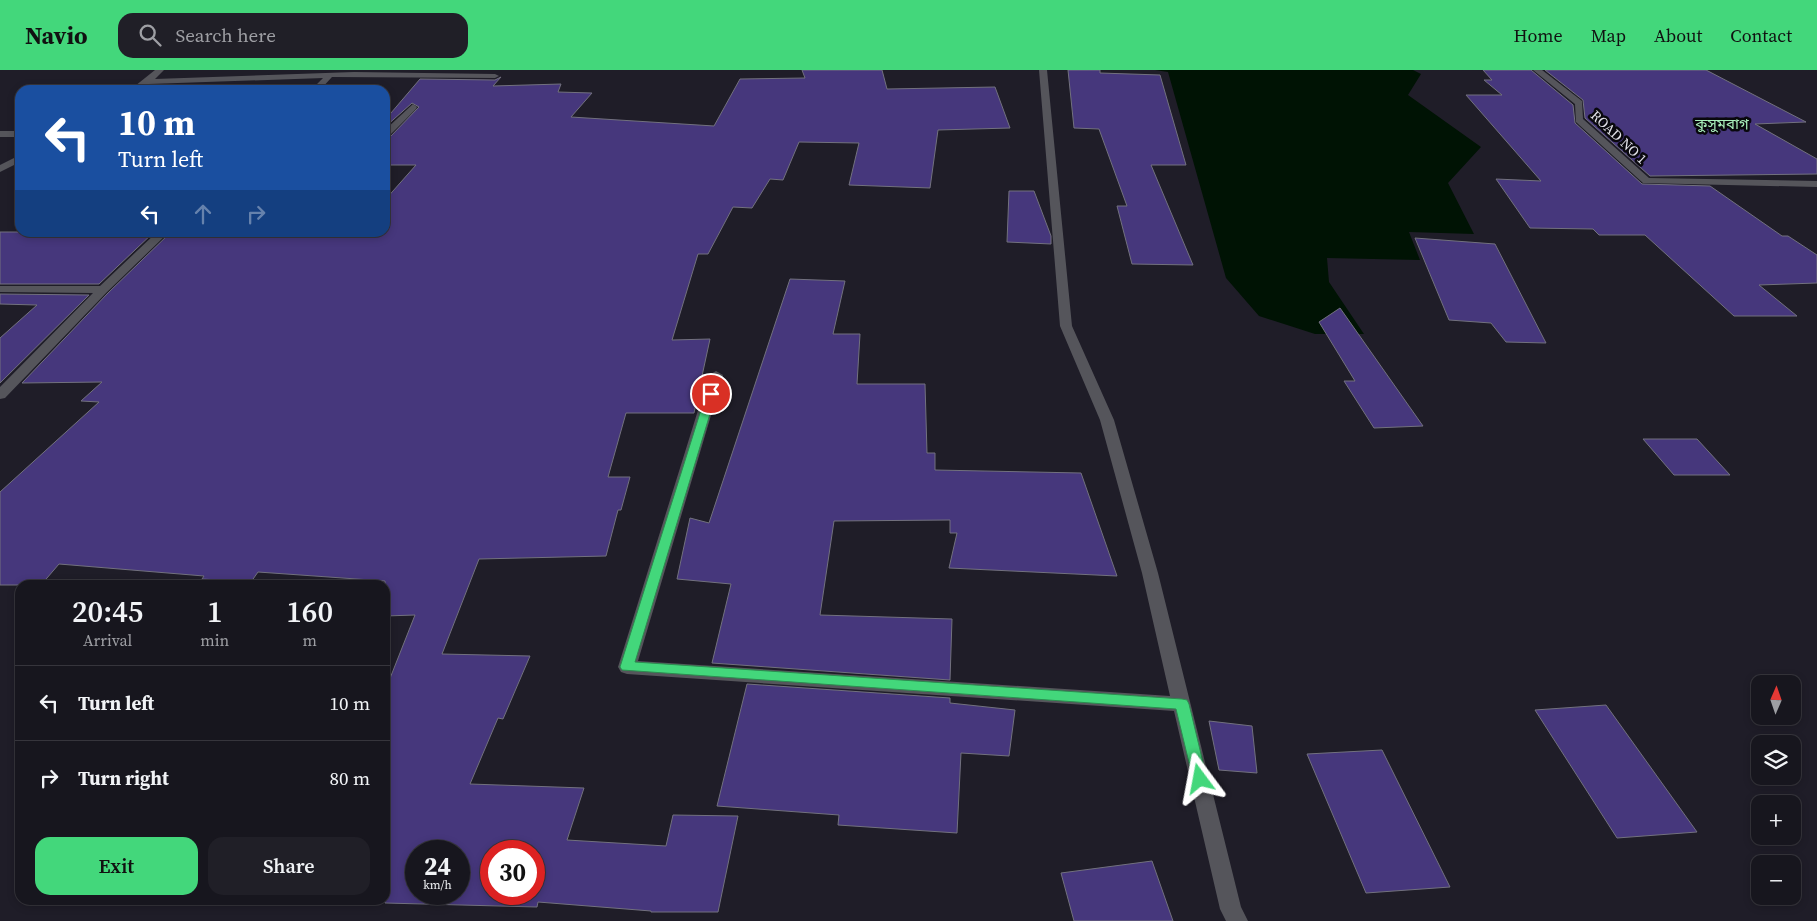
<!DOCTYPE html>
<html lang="en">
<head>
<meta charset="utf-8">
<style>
	body { margin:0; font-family:"Source Serif 4","Noto Sans Bengali",serif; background:#201f27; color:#f1f3f6; height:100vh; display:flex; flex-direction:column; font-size:19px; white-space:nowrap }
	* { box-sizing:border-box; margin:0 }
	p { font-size:16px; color:#9e9fa4 }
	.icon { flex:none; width:28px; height:28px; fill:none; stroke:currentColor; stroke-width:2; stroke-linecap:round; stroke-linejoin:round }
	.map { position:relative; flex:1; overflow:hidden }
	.drawer { position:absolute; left:15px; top:510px; width:375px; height:325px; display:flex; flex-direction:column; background:#17161e; border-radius:15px; box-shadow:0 2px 8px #0003,0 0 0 1px #36353c }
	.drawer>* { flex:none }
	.banner { position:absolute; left:15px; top:15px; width:375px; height:152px; border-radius:15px; box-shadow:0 2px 8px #0003,0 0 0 1px #36353c; background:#1a4fa0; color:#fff; overflow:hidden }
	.needle { width:32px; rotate:2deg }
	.controls { position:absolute; left:1751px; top:605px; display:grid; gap:10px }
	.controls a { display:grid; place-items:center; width:50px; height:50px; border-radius:10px; background:#17161e; box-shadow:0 2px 8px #0003,0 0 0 1px #36353c; font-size:25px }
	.speed { position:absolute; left:405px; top:770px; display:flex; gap:10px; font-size:25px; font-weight:700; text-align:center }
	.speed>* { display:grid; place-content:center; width:65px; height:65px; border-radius:50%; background:#17161e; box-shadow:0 2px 8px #0003,0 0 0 1px #36353c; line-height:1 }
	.speed small { font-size:12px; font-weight:400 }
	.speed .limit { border:8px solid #d22; background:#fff; color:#111 }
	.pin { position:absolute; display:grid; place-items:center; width:42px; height:42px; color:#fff; margin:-21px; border:2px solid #fff; border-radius:50%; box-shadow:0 1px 5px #0007 }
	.me { position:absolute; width:55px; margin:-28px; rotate:347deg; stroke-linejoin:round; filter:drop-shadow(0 0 4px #0008) }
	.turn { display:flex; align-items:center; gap:18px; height:105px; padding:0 20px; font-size:22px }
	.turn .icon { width:65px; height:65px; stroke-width:2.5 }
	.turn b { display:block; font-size:35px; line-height:42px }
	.lanes { display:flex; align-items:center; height:48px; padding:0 20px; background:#0003; justify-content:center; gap:25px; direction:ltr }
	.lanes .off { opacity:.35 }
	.eta { display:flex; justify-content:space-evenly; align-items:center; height:85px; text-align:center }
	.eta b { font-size:30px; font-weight:600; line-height:35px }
	.primary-button { display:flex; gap:10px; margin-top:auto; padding:10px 20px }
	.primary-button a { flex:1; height:58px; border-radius:15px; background:#43d77b; color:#111; font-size:20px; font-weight:600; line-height:58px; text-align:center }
	.primary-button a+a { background:#201f27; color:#f1f3f6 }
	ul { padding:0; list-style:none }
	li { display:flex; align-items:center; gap:15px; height:75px; padding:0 20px; border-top:1px solid #36353c }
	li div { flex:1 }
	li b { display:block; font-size:19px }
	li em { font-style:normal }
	header { display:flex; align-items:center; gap:30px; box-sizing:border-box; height:70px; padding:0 25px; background:#43d77b; color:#111 }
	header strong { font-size:24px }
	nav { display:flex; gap:28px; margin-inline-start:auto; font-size:18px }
	.search { width:350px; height:45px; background:#201f27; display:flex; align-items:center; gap:12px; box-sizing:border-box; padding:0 18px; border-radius:15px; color:#9e9fa4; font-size:19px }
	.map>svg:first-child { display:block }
	.water { fill:#001304 }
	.building { fill:#46377c; stroke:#72717e; fill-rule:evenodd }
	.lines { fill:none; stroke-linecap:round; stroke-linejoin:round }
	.minor { fill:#55555b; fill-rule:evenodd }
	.route { fill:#43d77b; stroke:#2c8c50 }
	.labels { text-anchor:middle; stroke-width:5; stroke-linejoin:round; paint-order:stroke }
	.far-street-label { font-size:14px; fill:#e1e0e8; stroke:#09080d }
	.far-neighbourhood-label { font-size:15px; fill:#aaf0bc; stroke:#09080d }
</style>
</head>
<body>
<header>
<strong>Navio</strong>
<div class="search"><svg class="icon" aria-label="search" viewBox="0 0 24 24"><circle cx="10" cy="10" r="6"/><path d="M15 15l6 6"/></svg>Search here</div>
<nav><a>Home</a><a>Map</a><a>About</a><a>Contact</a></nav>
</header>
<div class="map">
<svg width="1817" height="851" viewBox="0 0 1817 851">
	<rect width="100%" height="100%" fill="#1f1d28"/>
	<polygon class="water" points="1155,0 1413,0 1421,4 1408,25 1481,77 1448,113 1474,164 1409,162 1420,190 1327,188 1329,212 1364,264 1315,264 1259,246 1226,208 1168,2"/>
	<g class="building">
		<path d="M802 0H882L887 19 995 17 1010 58 938 60 930 118 849 115 859 73 799 72 783 110 770 109 752 138 733 137 708 184H698L672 270 710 269 694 343H626L608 407H630L621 440H618L606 486 479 489 442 584 530 586 503 649 498 648 470 714 584 718 567 770 666 776 673 745 738 746 718 842H651V841L538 832 537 837 385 833V621L415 545 385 546V511L258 502 251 512 202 509 204 506 59 494 41 515H0V422L99 332 81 331 102 312 22 313 108 223 171 162H385V130L416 95H385V70L389 68 419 37 412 33 385 57V50L420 9 495 10 501 7 493 16 561 14 558 22 592 23 571 47 714 56 740 9 805 8ZM416 781H459V824H416ZM491 781H534V824H491Z"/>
		<polygon points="1068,0 1100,0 1100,3 1160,5 1186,95 1151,95 1193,195 1132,194 1117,136 1127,136 1099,59 1074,58"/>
		<polygon points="1483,0 1531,0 1573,35 1575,53 1642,114 1710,116 1782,166 1788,166 1817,185 1817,213 1759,215 1797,246 1734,246 1645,165 1599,165 1593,159 1530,158 1496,109 1541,111 1466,25 1502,25 1484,10 1492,10"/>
		<polygon points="1545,0 1706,0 1806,52 1755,54 1817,89 1817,104 1650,106 1585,48 1583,30"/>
		<polygon points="1009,121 1034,121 1051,166 1051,174 1007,172"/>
		<polygon points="0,162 154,162 99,214 0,214"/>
		<polygon points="1415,168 1495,174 1546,273 1506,272 1491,253 1449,250"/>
		<polygon points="790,209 845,211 833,264 860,264 857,314 925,314 927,383 935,383 935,400 1081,403 1117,506 949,498 957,463 950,463 950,450 834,451 820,545 952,549 950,610 712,593 731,514 677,509 690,448 709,453"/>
		<polygon points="0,224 89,225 0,313 0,268 37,235 0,234"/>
		<polygon points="1340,238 1423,356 1374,358 1344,311 1355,311 1319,252"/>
		<polygon points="1643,369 1697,369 1730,405 1674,405"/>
		<polygon points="747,614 950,628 950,633 1015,640 1009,686 961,683 957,763 838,755 839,745 717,736"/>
		<polygon points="1606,635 1697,762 1617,768 1535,640"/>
		<polygon points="1209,651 1252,656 1257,703 1219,700"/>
		<polygon points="1382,680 1450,817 1366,823 1307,684"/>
		<polygon points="1152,791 1173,851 1074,851 1061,803"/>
	</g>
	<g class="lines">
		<g class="minor">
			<polygon points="155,0 164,0 155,9 354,2 495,4 499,6 495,8 332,7 320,20 311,20 323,8 149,14 140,20 130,20"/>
			<polygon points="1039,0 1047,0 1072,256 1114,350 1158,503 1241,837 1248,851 1226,851 1220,839 1174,641 627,604 621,602 618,597 709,305 716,301 723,305 638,591 1170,626 1142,503 1100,350 1060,256"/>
			<polygon points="1533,0 1542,0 1582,31 1583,49 1649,108 1817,111 1817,117 1643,113 1576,52 1575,34"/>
			<polygon points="413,34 417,37 416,39 388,67 385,68 385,60"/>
			<rect x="0" y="61" width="20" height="6"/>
			<polygon points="20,85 20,92 0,102 0,95"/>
			<polygon points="157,162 169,162 107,222 5,328 0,329 0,317 93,223 0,222 0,216 100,216"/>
		</g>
	</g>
	<polygon class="route" points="711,320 716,324 635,592 1182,629 1187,630 1189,634 1207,709 1205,713 1200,715 1195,713 1193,709 1176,639 622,600 620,597 706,324"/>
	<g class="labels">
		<g class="far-street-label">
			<text transform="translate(1619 67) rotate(43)" y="5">ROAD NO 1</text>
		</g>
		<g class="far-neighbourhood-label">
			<text x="1722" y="59">কুসুমবাগ</text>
		</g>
	</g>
</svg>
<div class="controls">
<a><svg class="needle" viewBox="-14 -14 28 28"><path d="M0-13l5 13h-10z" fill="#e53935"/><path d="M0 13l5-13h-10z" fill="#9e9fa4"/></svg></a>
<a><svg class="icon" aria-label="layers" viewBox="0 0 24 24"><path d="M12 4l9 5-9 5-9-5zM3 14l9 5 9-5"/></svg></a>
<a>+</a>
<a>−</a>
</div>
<div class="speed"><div>24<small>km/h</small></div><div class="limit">30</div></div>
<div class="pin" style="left:711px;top:324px;background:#d93025"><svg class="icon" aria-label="arrive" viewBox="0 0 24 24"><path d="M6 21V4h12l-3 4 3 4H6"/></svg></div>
<svg class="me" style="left:1200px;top:709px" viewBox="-20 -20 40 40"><path d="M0-17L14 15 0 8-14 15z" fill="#43d77b" stroke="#fff" stroke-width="4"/></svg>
<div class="banner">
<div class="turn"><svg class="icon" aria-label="left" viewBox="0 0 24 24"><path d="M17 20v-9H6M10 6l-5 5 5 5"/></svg><div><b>10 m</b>Turn left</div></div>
<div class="lanes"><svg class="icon" aria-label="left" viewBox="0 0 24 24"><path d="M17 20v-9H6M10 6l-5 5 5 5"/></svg><svg class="icon off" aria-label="ahead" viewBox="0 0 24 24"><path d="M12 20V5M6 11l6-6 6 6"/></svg><svg class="icon off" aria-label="right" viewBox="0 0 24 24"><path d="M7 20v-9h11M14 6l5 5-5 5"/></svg></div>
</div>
<section class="drawer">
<div class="eta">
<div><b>20:45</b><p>Arrival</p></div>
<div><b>1</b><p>min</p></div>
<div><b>160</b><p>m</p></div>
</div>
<ul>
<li><svg class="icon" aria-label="left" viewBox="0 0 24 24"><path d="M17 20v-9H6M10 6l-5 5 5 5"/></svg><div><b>Turn left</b></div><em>10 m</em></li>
<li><svg class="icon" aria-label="right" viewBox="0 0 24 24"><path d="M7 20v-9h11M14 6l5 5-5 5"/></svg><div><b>Turn right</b></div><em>80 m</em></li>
</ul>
<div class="primary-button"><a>Exit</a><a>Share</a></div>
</section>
</div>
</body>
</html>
